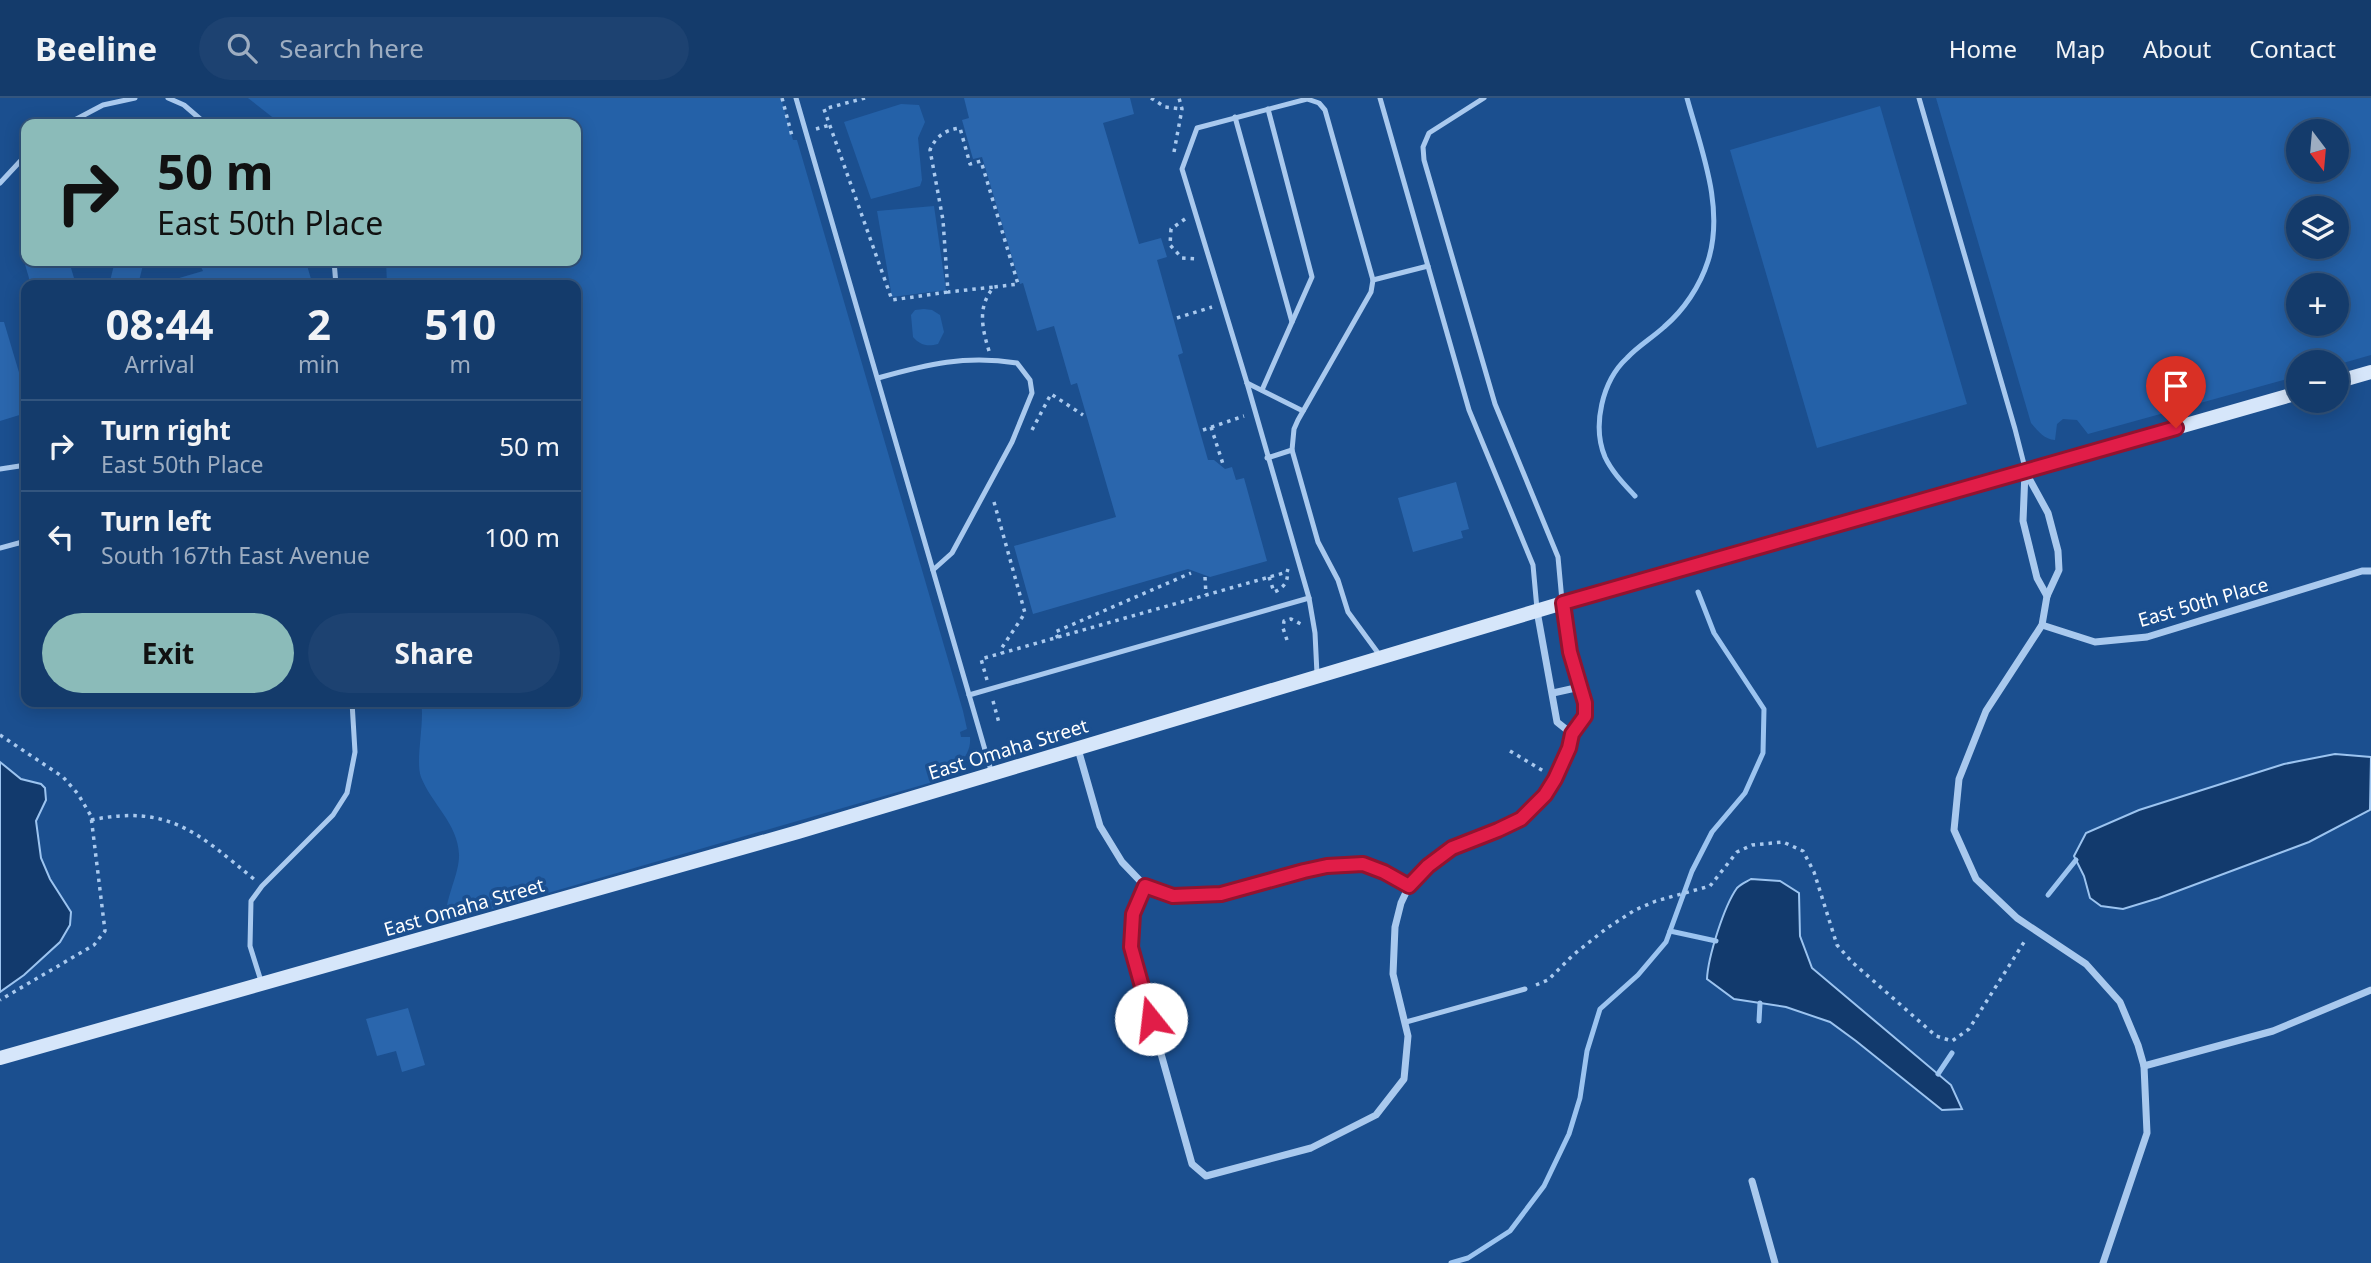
<!DOCTYPE html>
<html lang="en">
<head>
<meta charset="utf-8">
<style>
	body { margin:0; font-family:"Noto Sans",sans-serif; background:#1d4271; color:#f1f3f6; height:100vh; display:flex; flex-direction:column; font-size:26px; white-space:nowrap }
	* { box-sizing:border-box; margin:0 }
	p { font-size:23px; color:#9dadc1 }
	.icon { flex:none; width:38px; height:38px; fill:none; stroke:currentColor; stroke-width:2; stroke-linecap:round; stroke-linejoin:round }
	.map { position:relative; flex:1; overflow:hidden }
	.panel { position:absolute; left:21px; top:182px; width:560px; height:427px; display:flex; flex-direction:column; background:#143b6b; border-radius:14px; box-shadow:0 4px 18px #0003,0 0 0 2px #33557e }
	.panel>* { flex:none }
	.guide { position:absolute; left:21px; top:21px; width:560px; height:147px; border-radius:14px; box-shadow:0 4px 18px #0003,0 0 0 2px #33557e; background:#8bbbb9; color:#111; overflow:hidden }
	.needle { width:46px; rotate:164deg }
	.tools { position:absolute; left:2286px; top:21px; display:grid; gap:14px }
	.tools a { display:grid; place-items:center; width:63px; height:63px; border-radius:50%; background:#143b6b; box-shadow:0 4px 18px #0003,0 0 0 2px #33557e; font-size:35px }
	.pin { position:absolute; display:grid; place-items:center; width:60px; height:60px; color:#fff; margin:-72px -30px; border-radius:50% 50% 50% 0; rotate:-45deg; box-shadow:0 0 7px #0007 }
	.pin .icon { rotate:45deg }
	.me { position:absolute; width:77px; margin:-38px; rotate:344deg; stroke-linejoin:round; filter:drop-shadow(0 0 5px #0008) }
	.turn { display:flex; align-items:center; gap:24px; height:147px; padding:0 21px; font-size:32px }
	.turn .icon { width:91px; height:91px; stroke-width:2.5 }
	.turn b { display:block; font-size:49px; line-height:60px }
	.eta { display:flex; justify-content:space-evenly; align-items:center; height:119px; text-align:center }
	.eta b { font-size:42px; font-weight:700; line-height:49px }
	.button { display:flex; gap:14px; margin-top:auto; padding:14px 21px }
	.button a { flex:1; height:80px; border-radius:42px; background:#8bbbb9; color:#111; font-size:28px; font-weight:700; line-height:80px; text-align:center }
	.button a+a { background:#1d4271; color:#f1f3f6 }
	ul { padding:0; list-style:none }
	li { display:flex; align-items:center; gap:21px; height:91px; padding:0 21px; border-top:2px solid #33557e }
	li div { flex:1 }
	li b { display:block; font-size:26px }
	li em { font-style:normal }
	header { display:flex; align-items:center; gap:42px; box-sizing:border-box; height:98px; padding:0 35px; background:#143b6b; border-bottom:2px solid #33557e }
	header strong { font-size:33px }
	nav { display:flex; gap:38px; margin-inline-start:auto; font-size:24px }
	.search { width:490px; height:63px; background:#1d4271; display:flex; align-items:center; gap:18px; box-sizing:border-box; padding:0 24px; border-radius:38px; color:#9dadc1; font-size:26px }
	.map>svg:first-child { display:block }
	.green { fill:#2461a8; fill-rule:evenodd }
	.water { fill:#123a6d; stroke:#9cc4f0; stroke-width:2 }
	.lines { fill:none; stroke-linecap:round; stroke-linejoin:round }
	.stream { stroke:#9cc4f0; stroke-width:5 }
	.building { fill:#2a66ad }
	.path { stroke:#a9c9ee; stroke-width:3.5; stroke-dasharray:3.5 5; stroke-linecap:butt }
	.lane { stroke:#a9c9ee; stroke-width:5 }
	.street { stroke:#a9c9ee; stroke-width:7 }
	.secondary { stroke:#d6e6fa; stroke-width:14 }
	.route-casing { stroke:#92132f; stroke-width:18 }
	.route { stroke:#e11d48; stroke-width:12 }
	.labels { text-anchor:middle; stroke-width:7; stroke-linejoin:round; paint-order:stroke }
	.street-label { font-size:19px; fill:#fff; stroke:#1b4f8f }
</style>
</head>
<body>
<header>
<strong>Beeline</strong>
<div class="search"><svg class="icon" aria-label="search" viewBox="0 0 24 24"><circle cx="10" cy="10" r="6"/><path d="M15 15l6 6"/></svg>Search here</div>
<nav><a>Home</a><a>Map</a><a>About</a><a>Contact</a></nav>
</header>
<div class="map">
<svg width="2371" height="1165" viewBox="0 0 2371 1165">
	<rect width="100%" height="100%" fill="#1b4f8f"/>
	<g class="green">
		<path d="M248 0H781L793 42H797L963 613 967 631 960 634 961 639H970C972 660 952 673 936 683L447 824C442 805 460 777 459 756 458 726 431 705 421 679 415 663 425 624 421 604H576V187H387L386 163H576V26H281Z"/>
		<path d="M1936 0H2371V257L2336 267V264H2298V278L2088 336 2077 322 2063 321 2057 326 2055 342C2044 341 2038 333 2031 325ZM2298 33H2336V72H2298ZM2336 110V149H2298V110ZM2336 187V226H2298V187Z"/>
		<polygon points="901,6 919,7 925,24 918,40 922,82 920,88 871,101 844,24"/>
		<polygon points="1880,8 1967,306 1817,350 1730,52"/>
		<polygon points="934,108 946,192 892,199 877,113"/>
		<path d="M924 211 932 212 940 217 944 234 938 246C927 249 920 247 913 239L911 217 915 212Z"/>
	</g>
	<g class="water">
		<polygon points="2335,656 2371,659 2370,712 2309,744 2159,800 2123,811 2101,808 2090,800 2084,778 2074,758 2086,735 2139,712 2284,666"/>
		<polygon points="0,664 21,681 41,686 45,690 46,702 36,723 41,760 50,781 71,814 70,827 60,844 24,877 0,894"/>
		<path d="M1751 781 1780 783 1799 795 1800 838 1812 870 1951 987 1962 1011 1942 1012 1856 943 1830 924 1786 909 1734 901 1707 881C1708 859 1724 808 1737 790 1741 786 1746 784 1751 781Z"/>
	</g>
	<g class="lines">
		<g class="stream">
			<path d="M1635 398C1624 386 1612 374 1605 359 1592 328 1602 283 1627 260 1638 248 1652 240 1664 229 1684 212 1700 188 1708 163 1725 110 1701 51 1687 0"/>
			<polyline points="2048,797 2076,762"/>
			<polyline points="1670,833 1716,843"/>
			<polyline points="1759,923 1760,905"/>
			<polyline points="1938,976 1952,955"/>
			<polyline points="1451,1165 1468,1160 1510,1133 1544,1088 1569,1036 1580,1000 1587,953 1600,911 1638,877 1666,844 1692,773 1712,734 1745,695 1763,655 1764,611 1714,535 1698,494"/>
		</g>
	</g>
	<g class="building">
		<polygon points="964,0 1130,0 1134,16 1103,25 1139,146 1161,140 1167,159 1157,162 1183,255 1178,257 1208,362 1214,362 1225,371 1232,369 1236,382 1244,380 1267,463 1210,479 1188,471 1033,516 1014,448 1116,419 1077,285 1071,287 1054,228 1037,233 1023,185 1020,186 982,59 973,61 962,22 969,20"/>
		<polygon points="24,163 69,163 76,187 31,187"/>
		<polygon points="115,163 144,163 138,187 109,187"/>
		<polygon points="240,163 294,163 295,167 306,164 311,181 301,184 301,187 169,187 169,183 203,173 201,169 221,164 223,168"/>
		<polygon points="0,224 4,224 26,298 26,315 0,323"/>
		<polygon points="1456,384 1469,431 1461,433 1463,440 1413,454 1398,400"/>
		<polygon points="408,910 425,967 402,974 396,953 377,958 366,921"/>
	</g>
	<g class="lines">
		<g class="path">
			<polyline points="782,0 792,38"/>
			<polyline points="865,0 824,11 892,202 948,194"/>
			<polyline points="1151,0 1165,9 1182,11"/>
			<polyline points="816,31 830,27"/>
			<polyline points="1174,54 1182,11 1179,0"/>
			<polyline points="1185,121 1171,131 1170,147 1182,160 1198,161"/>
			<polyline points="1177,220 1212,209"/>
			<path d="M989 253C982 230 977 208 994 189L1018 186 981 63 970 66 960 30C945 32 936 38 930 52L943 122 948 194 994 189"/>
			<polyline points="1211,329 1223,366"/>
			<polyline points="1032,332 1051,296 1083,317"/>
			<polyline points="1203,332 1244,318"/>
			<polyline points="994,404 1025,515 1001,551 1002,555"/>
			<polyline points="1205,479 1206,497"/>
			<path d="M1269 479 1274 494C1282 491 1289 484 1287 474"/>
			<polyline points="1058,540 1055,534 1191,475"/>
			<polyline points="1287,542 1283,530 1284,523 1291,521 1301,526"/>
			<polyline points="987,582 981,561 1287,474 1288,471"/>
			<polyline points="993,603 999,625"/>
			<polyline points="0,637 63,679 78,696 91,718 105,833 94,847 0,902"/>
			<polyline points="1510,653 1545,674"/>
			<path d="M91 722C169 706 198 735 255 782"/>
			<polyline points="1536,887 1548,882 1573,857 1607,830 1635,812 1656,803 1710,788 1737,754 1752,747 1783,744 1803,753 1814,774 1837,847 1852,864 1936,938 1952,943 1969,931 2026,841"/>
		</g>
		<g class="lane">
			<polyline points="168,0 184,7 206,26"/>
			<polyline points="796,0 992,676"/>
			<polyline points="1380,0 1469,312 1533,467 1537,511"/>
			<polyline points="1484,0 1429,35 1423,49 1424,62 1495,306 1558,459 1562,503"/>
			<polyline points="1919,0 2015,331 2025,370"/>
			<polyline points="1235,19 1292,224"/>
			<polyline points="67,26 103,7 135,0"/>
			<polyline points="0,85 26,57"/>
			<polyline points="334,163 336,187"/>
			<polyline points="1373,182 1428,168"/>
			<path d="M878 280C928 266 965 257 1017 265L1030 282 1032 295 1012 344 952 455 933 472"/>
			<polyline points="1247,285 1303,313"/>
			<polyline points="1262,292 1312,179 1268,11"/>
			<polyline points="1267,360 1292,352"/>
			<polyline points="0,371 26,367"/>
			<polyline points="0,450 26,443"/>
			<polyline points="1317,576 1315,535 1309,500 1247,285 1182,71 1197,30 1307,1 1319,5 1325,12 1373,182 1371,194 1298,322 1294,331 1292,352 1318,444 1338,482 1348,514 1381,559"/>
			<polyline points="969,597 1309,500"/>
			<polyline points="261,883 250,848 251,803 262,788 333,717 347,695 355,654 352,604"/>
			<polyline points="1406,924 1525,891"/>
		</g>
		<g class="street">
			<polyline points="2025,373 2048,415 2058,453 2059,472 2047,498 2042,527 1986,613 1959,681 1954,732 1976,781 2017,820 2086,866 2120,904 2138,947 2144,968 2147,1035 2103,1165"/>
			<polyline points="2025,374 2023,423 2037,480 2047,498"/>
			<polyline points="1537,513 1557,624 1572,636"/>
			<polyline points="2042,527 2095,544 2147,539 2362,473 2371,473"/>
			<polyline points="1553,595 1580,589"/>
			<polyline points="1078,651 1100,728 1122,764 1145,788 1133,816 1131,849 1192,1066 1206,1078 1311,1050 1376,1017 1404,981 1408,938 1393,876 1395,829 1401,805 1409,788 1439,759 1452,750 1498,732 1521,721 1545,697 1555,681 1569,650 1572,636 1585,618 1585,605 1570,554 1563,505"/>
			<polyline points="1145,788 1173,798 1221,796 1280,778 1327,768 1363,766 1384,774 1409,788"/>
			<polyline points="2144,968 2273,933 2371,892"/>
			<polyline points="1752,1083 1775,1165"/>
		</g>
		<g class="secondary">
			<polyline points="2336,284 2371,274"/>
			<polyline points="0,960 798,734 1563,505 2298,295"/>
		</g>
	</g>
	<g class="lines">
		<g class="route-casing">
			<polyline id="route" points="1151,921 1131,849 1133,816 1145,788 1173,798 1221,796 1304,773 1327,768 1363,766 1384,774 1409,788 1428,768 1452,750 1498,732 1521,721 1545,697 1555,681 1569,650 1572,636 1585,618 1585,605 1570,554 1563,505 2176,330"/>
		</g>
		<use href="#route" class="route"/>
	</g>
	<g class="labels">
		<g class="street-label">
			<text transform="translate(2203 504) rotate(-16)" y="7">East 50th Place</text>
			<text transform="translate(1008 651) rotate(-17)" y="7">East Omaha Street</text>
			<text transform="translate(464 809) rotate(-16)" y="7">East Omaha Street</text>
		</g>
	</g>
</svg>
<div class="tools">
<a><svg class="needle" viewBox="-14 -14 28 28"><path d="M0-13l5 13h-10z" fill="#e53935"/><path d="M0 13l5-13h-10z" fill="#9dadc1"/></svg></a>
<a><svg class="icon" aria-label="layers" viewBox="0 0 24 24"><path d="M12 4l9 5-9 5-9-5zM3 14l9 5 9-5"/></svg></a>
<a>+</a>
<a>−</a>
</div>
<div class="pin" style="left:2176px;top:330px;background:#d93025"><svg class="icon" aria-label="arrive" viewBox="0 0 24 24"><path d="M6 21V4h12l-3 4 3 4H6"/></svg></div>
<svg class="me" style="left:1151px;top:921px" viewBox="-20 -20 40 40"><circle r="19" fill="#fff"/><path d="M0-13L10 11 0 6-10 11z" fill="#e11d48"/></svg>
<div class="guide">
<div class="turn"><svg class="icon" aria-label="right" viewBox="0 0 24 24"><path d="M7 20v-9h11M14 6l5 5-5 5"/></svg><div><b>50 m</b>East 50th Place</div></div>
</div>
<section class="panel">
<div class="eta">
<div><b>08:44</b><p>Arrival</p></div>
<div><b>2</b><p>min</p></div>
<div><b>510</b><p>m</p></div>
</div>
<ul>
<li><svg class="icon" aria-label="right" viewBox="0 0 24 24"><path d="M7 20v-9h11M14 6l5 5-5 5"/></svg><div><b>Turn right</b><p>East 50th Place</p></div><em>50 m</em></li>
<li><svg class="icon" aria-label="left" viewBox="0 0 24 24"><path d="M17 20v-9H6M10 6l-5 5 5 5"/></svg><div><b>Turn left</b><p>South 167th East Avenue</p></div><em>100 m</em></li>
</ul>
<div class="button"><a>Exit</a><a>Share</a></div>
</section>
</div>
</body>
</html>
